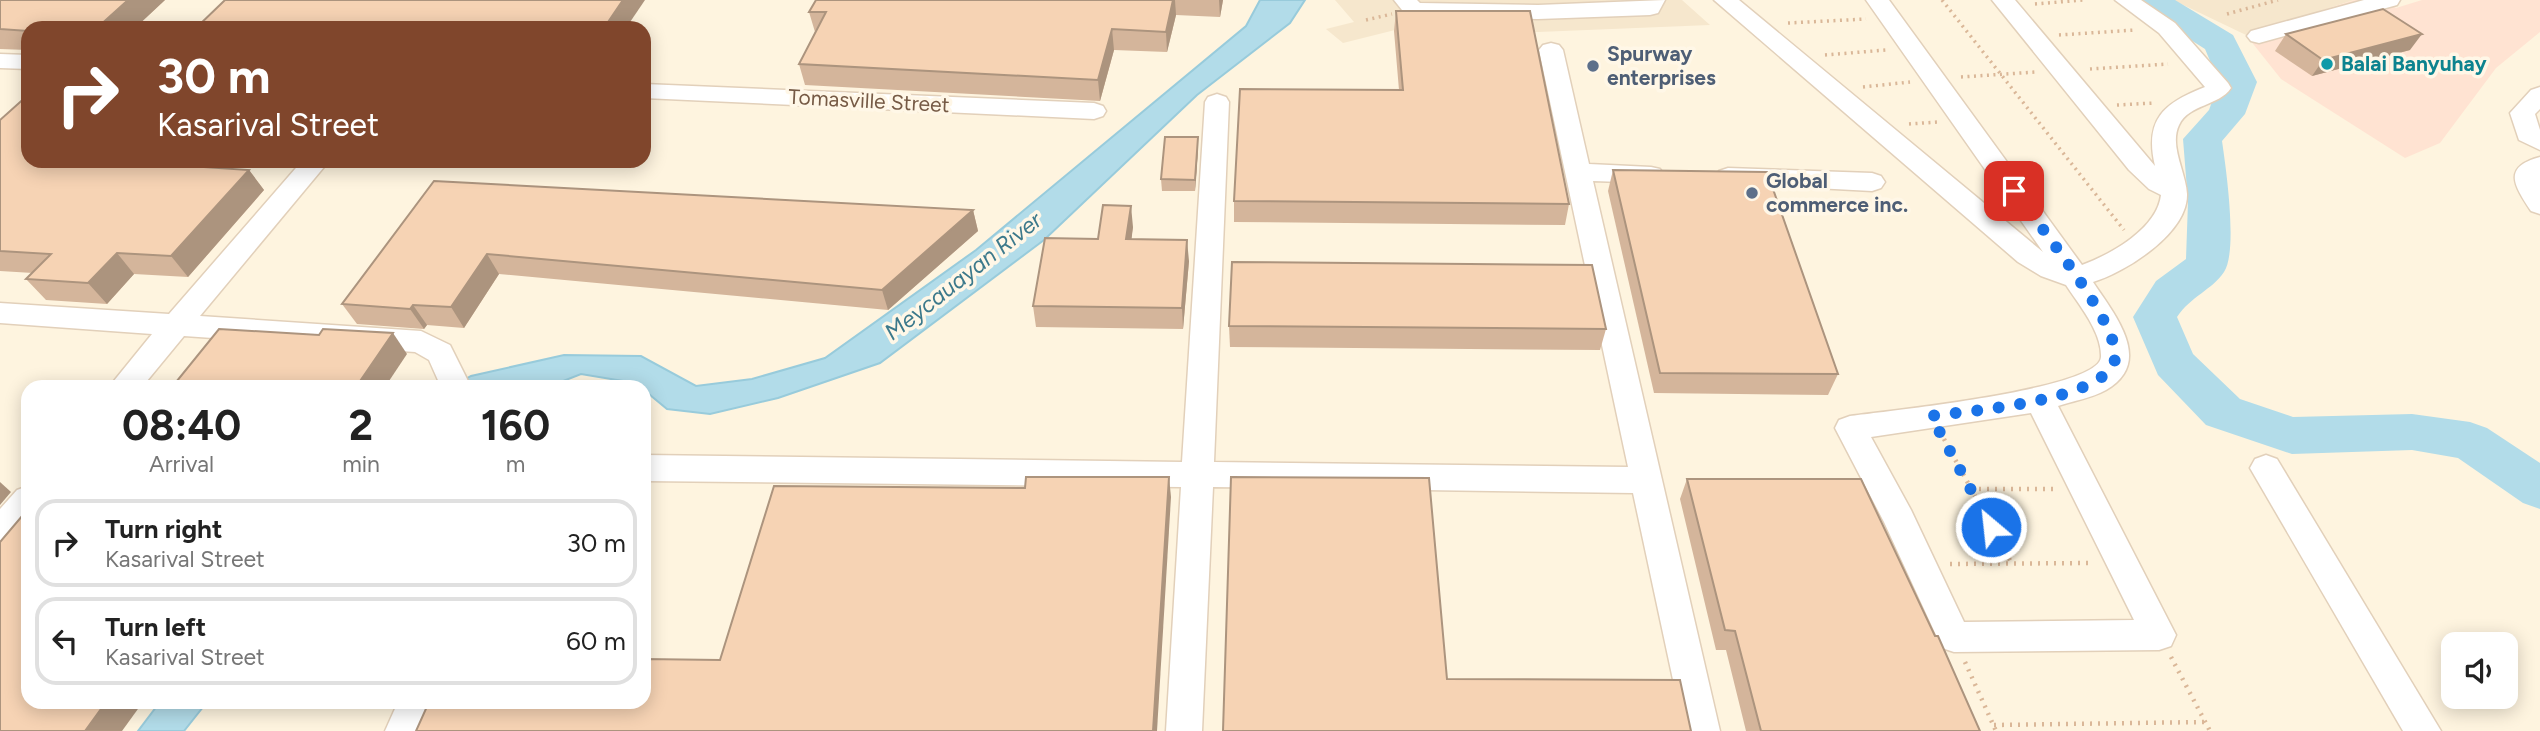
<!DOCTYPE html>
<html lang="en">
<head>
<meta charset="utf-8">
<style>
	body { margin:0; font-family:Figtree,sans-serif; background:#f6f6f6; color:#222; height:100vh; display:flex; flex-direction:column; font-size:26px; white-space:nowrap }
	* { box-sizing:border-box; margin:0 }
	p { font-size:23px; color:#767676 }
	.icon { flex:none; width:38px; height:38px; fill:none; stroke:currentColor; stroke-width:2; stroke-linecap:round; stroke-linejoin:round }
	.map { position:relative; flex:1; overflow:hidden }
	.drawer { position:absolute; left:21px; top:380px; width:630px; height:329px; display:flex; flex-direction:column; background:#fff; border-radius:21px; box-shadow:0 4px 18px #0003 }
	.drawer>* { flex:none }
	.hud { position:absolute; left:21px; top:21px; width:630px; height:147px; border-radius:21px; box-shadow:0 4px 18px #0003; background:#80462c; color:#fff; overflow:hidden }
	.fabs { position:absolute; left:2441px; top:632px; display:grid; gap:14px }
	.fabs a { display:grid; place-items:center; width:77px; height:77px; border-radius:14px; background:#fff; box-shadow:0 4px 18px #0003; font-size:35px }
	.pin { position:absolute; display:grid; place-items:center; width:60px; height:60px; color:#fff; margin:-30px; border-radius:14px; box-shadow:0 4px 10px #0006 }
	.me { position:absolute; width:77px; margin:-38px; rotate:332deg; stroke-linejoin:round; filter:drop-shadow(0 0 5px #0008) }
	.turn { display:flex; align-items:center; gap:24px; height:147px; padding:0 21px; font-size:32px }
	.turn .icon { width:91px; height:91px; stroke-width:2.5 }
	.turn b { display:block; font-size:49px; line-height:60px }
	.eta { display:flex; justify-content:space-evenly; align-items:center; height:119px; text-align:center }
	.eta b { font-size:42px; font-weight:700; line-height:49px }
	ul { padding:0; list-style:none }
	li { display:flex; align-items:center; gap:21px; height:88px; margin:0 14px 10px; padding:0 7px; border:4px solid #e0e0e0; border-radius:21px }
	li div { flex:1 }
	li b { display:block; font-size:26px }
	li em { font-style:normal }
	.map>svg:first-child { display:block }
	.residential { fill:#f6e7cd }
	.commercial { fill:#ffe3d2 }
	.water { fill:#b2dce9; stroke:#98cbdb; stroke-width:2 }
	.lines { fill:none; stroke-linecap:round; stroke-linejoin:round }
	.river { fill:#b2dce9; fill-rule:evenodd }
	.minor-casing { stroke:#e2d0ba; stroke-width:3 }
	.path-far1 { stroke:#dab798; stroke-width:3.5; stroke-dasharray:2 4.5; stroke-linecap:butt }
	.path { stroke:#dab798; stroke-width:4.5; stroke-dasharray:2 6; stroke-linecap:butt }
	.minor { fill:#fff; fill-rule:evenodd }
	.wall { fill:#d4b59b }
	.shaded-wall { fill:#ac947e }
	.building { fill:#f6d3b4; stroke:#ac947e; stroke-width:2 }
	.route { stroke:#1a73e8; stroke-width:12; stroke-dasharray:0 21.6 }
	.culture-dot { fill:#0f9aa8; stroke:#fff7e7; stroke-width:2.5 }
	.service-dot { fill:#5c6f8a; stroke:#fff7e7; stroke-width:2.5 }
	.labels { text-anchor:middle; stroke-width:7; stroke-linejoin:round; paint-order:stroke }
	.service-label { font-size:21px; font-weight:bold; fill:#4e5e75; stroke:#fff7e7; text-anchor:start }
	.culture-label { font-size:21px; font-weight:bold; fill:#0d838f; stroke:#fff7e7; text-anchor:start }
	.street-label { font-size:21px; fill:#765a45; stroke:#fff7e7 }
	.water-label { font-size:23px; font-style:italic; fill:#3c798b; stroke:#fff7e7 }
</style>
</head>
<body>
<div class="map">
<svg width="2540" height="731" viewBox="0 0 2540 731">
	<rect width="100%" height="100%" fill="#fef4df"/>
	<g class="residential">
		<polygon points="1335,0 1682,0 1710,25 1538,32 1395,30 1343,43 1326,29 1354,22"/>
		<polygon points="2173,0 2354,0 2246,35"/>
	</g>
	<polygon class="commercial" points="2354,0 2380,0 2396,8 2422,0 2540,0 2540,32 2496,68 2440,143 2405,158 2281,79 2246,35"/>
	<g class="water">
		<polygon points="1260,0 1305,0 1290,23 1197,95 1044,240 880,363 778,398 710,414 667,409 644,390 644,387 635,383 581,374 548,387 452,387 471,376 564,355 641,356 696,386 752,379 825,358 976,250 1246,26"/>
		<polygon points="160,702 207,702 184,731 138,731"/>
	</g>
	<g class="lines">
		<path class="river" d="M2134 0H2175L2233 35 2257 82 2245 114 2222 141C2226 168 2238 251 2224 272 2212 290 2191 296 2177 317L2193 354 2240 399 2293 417 2412 414 2470 422 2487 428 2540 463V509L2523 503 2458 458 2412 450 2292 454 2206 425 2158 375 2133 317 2156 281 2186 259 2188 202 2183 139 2209 110 2219 82 2205 49 2139 7Z"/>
		<g class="minor-casing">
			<g id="minor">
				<polygon points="1394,0 1417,0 1420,3 1538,5 1665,0 1658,13 1650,15 1538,19 1414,17 1406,15"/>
				<path d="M1714 0H1739L2043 252 1866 0H1889L2082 265C2111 254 2157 229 2161 195L2149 189 2129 170 1992 0H2015L2155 166C2144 119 2164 103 2205 87L2159 33 2115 0H2141L2175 23 2228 83 2231 88C2219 106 2189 104 2179 125 2169 146 2186 172 2187 194 2188 233 2126 272 2093 282 2114 314 2155 362 2106 390 2092 398 2073 401 2058 406L2176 635 2171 646 2159 650 1954 652 1942 648 1884 522 1835 428 1839 420 1850 416C1884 411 2099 390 2101 357 2102 332 2079 305 2066 285L2041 276 2018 262ZM2031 413 2134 620 1964 622 1911 510 1871 437Z"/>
				<polygon points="2364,0 2400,0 2397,5 2259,43 2251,41 2247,36 2251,31"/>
				<polygon points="1551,43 1559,45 1563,50 1589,164 1651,167 1660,169 1664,175 1660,181 1651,183 1593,181 1720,731 1684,731 1633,493 1213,487 1202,731 1166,731 1181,487 644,481 644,455 1182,462 1205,102 1208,97 1217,94 1226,97 1229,102 1214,462 1628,467 1539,50 1543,45"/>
				<polygon points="0,54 28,55 28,69 0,68"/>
				<polygon points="644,84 1094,103 1103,106 1106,111 1103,116 1094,119 644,98"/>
				<polygon points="2540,87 2540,109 2535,114 2540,130 2540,150 2519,140 2510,113 2531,90"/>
				<path d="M2540 157V214L2531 211C2514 185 2502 167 2540 157Z"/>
				<polygon points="302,161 329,161 200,316 421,331 450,345 471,387 441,387 429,360 415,352 184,336 142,387 109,387 152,334 0,323 0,303 169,314"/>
				<polygon points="1728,168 1872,173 1881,176 1885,182 1881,188 1872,191 1719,183 1715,177 1719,171"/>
				<polygon points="2266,455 2277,459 2441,731 2403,731 2250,468 2255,459"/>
				<path d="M28 486C28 514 31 535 0 546V509L17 490Z"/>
				<polygon points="398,702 434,702 421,731 385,731"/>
			</g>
		</g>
		<g class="path-far1">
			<polyline points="1942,0 2124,230"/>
			<polyline points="2035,4 2083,0"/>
			<polyline points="2227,14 2278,0"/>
			<polyline points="1366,20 1392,14"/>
			<polyline points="1788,23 1866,19"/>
			<polyline points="2059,35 2135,30"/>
			<polyline points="1825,55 1886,50"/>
			<polyline points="2090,69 2168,64"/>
			<polyline points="1961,77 2036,72"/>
			<polyline points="1863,87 1910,82"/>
			<polyline points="2117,105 2154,103"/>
			<polyline points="1909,124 1938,122"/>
		</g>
		<g class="path">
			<polyline points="1944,439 2012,564"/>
			<polyline points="1971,489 2058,489"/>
			<polyline points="1950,564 2092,563"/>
			<polyline points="2171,657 2210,731"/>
			<polyline points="1965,662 1996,731"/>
			<polyline points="1994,725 2206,722"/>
		</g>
		<use href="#minor" class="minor"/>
	</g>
	<g class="wall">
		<polygon points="0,0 165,0 135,28 28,28 28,50 0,49"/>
		<polygon points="816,0 1223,0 1220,17 1176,15 1167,52 1114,50 1100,101 805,85 799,64 815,32 809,12"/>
		<polygon points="1396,11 1569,204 1565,225 1234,222 1234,201 1399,90 1394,31"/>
		<polygon points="2286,34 2410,50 2312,76 2275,51"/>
		<polygon points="0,120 28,161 196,161 191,166 249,170 264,190 188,277 134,274 107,304 46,300 26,279 33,273 0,271"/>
		<polygon points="1198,149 1195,191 1162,191 1161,179"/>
		<polygon points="1613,170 1838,374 1828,395 1654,393 1608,191"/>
		<polygon points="434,181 973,210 978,231 888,310 499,274 464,328 427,325 424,329 357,324 342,304"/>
		<polygon points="1133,227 1131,239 1189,261 1183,329 1036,327 1033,306 1098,239"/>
		<polygon points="1229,326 1606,329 1600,350 1230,347"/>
		<polygon points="1687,479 1980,731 1746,731 1726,650 1716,650 1680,499"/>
	</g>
	<g class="shaded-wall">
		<polygon points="128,0 165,0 135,28 97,28"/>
		<polygon points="623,0 645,0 626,28 604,28"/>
		<polygon points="1173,0 1175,0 1176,15 1167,52 1166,32"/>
		<polygon points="1219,0 1223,0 1220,17"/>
		<polygon points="1112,29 1114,50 1100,101 1098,80"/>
		<polygon points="2422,34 2410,50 2312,76 2323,60"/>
		<polygon points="1198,137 1198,149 1195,191 1195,180"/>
		<polygon points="160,161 196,161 173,185 157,164"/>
		<polygon points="249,170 264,190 188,277 171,256"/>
		<polygon points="1131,206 1133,227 1129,260 1126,239"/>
		<polygon points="973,210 978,231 888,310 882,290"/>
		<polygon points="1187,240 1189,261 1183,329 1182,308"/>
		<polygon points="117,253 134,274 107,304 88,283"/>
		<polygon points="487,254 499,274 464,328 451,307"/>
		<polygon points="413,305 427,325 424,329 410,309"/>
		<polygon points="393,333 407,354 385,387 356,387"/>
		<polygon points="1169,477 1171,497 1157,731 1153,731"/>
		<polygon points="0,482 11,492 0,505"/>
		<polygon points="106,702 143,702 122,731 85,731"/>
	</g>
	<g class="building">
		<polygon points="0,0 128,0 97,28 28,28 28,31 0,29"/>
		<polygon points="225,0 623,0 604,28 196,28"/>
		<polygon points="816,0 1173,0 1166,32 1112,29 1098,80 799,64 826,12 809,12"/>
		<polygon points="2383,9 2422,34 2323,60 2286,34"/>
		<polygon points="1396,11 1530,11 1569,204 1234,201 1240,89 1403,90"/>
		<polygon points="28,95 28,161 160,161 157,164 249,170 171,256 117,253 88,283 26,279 51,254 0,251 0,120"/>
		<polygon points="1165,137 1198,137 1195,180 1161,179"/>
		<polygon points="1613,170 1767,172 1838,374 1660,373"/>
		<polygon points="434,181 973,210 882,290 487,254 451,307 413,305 410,309 342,304"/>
		<polygon points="1103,205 1131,206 1126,239 1187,240 1182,308 1033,306 1045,238 1098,239"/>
		<polygon points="1232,262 1592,265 1606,329 1229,326"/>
		<polygon points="219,329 319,335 323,329 393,333 356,387 172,387"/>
		<polygon points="1026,477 1169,477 1153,731 416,731 429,702 644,702 644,659 720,660 774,486 1025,488"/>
		<polygon points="1231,477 1429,478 1447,679 1680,680 1691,731 1223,731"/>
		<polygon points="1687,479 1861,479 1935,636 1938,636 1980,731 1761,731 1735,631 1725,630"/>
		<polygon points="28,509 28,702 106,702 85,731 0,731 0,542"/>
	</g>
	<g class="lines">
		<path class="route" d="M1991 527 1931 416C1968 411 2107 401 2115 359 2122 327 2036 221 2014 191"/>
	</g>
	<circle class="culture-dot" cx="2327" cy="64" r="7"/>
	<g class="service-dot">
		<circle cx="1593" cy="66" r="7"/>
		<circle cx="1752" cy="193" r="7"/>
	</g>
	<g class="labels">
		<g class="service-label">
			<text x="1607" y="61">Spurway<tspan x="1607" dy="24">enterprises</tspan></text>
			<text x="1766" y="188">Global<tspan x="1766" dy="24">commerce inc.</tspan></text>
		</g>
		<g class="culture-label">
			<text x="2341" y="71">Balai Banyuhay</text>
		</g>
		<g class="street-label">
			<text transform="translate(869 101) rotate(3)" y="7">Tomasville Street</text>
		</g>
		<g class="water-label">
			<text transform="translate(963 276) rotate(-38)" y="8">Meycauayan River</text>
		</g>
	</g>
</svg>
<div class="fabs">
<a><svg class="icon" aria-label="sound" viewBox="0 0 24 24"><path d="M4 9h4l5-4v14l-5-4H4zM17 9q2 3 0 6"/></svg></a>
</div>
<div class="pin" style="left:2014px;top:191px;background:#d93025"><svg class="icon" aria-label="arrive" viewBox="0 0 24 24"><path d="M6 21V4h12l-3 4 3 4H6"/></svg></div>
<svg class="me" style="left:1991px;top:527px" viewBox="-20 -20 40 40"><circle r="17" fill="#1a73e8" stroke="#fff" stroke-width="3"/><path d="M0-11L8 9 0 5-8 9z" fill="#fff"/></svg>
<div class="hud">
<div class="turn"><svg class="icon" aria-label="right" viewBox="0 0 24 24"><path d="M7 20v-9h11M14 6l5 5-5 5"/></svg><div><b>30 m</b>Kasarival Street</div></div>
</div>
<section class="drawer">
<div class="eta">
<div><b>08:40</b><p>Arrival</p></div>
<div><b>2</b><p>min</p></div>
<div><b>160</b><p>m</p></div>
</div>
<ul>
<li><svg class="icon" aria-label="right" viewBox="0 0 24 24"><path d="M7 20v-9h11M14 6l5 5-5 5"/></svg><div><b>Turn right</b><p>Kasarival Street</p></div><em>30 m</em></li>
<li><svg class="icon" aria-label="left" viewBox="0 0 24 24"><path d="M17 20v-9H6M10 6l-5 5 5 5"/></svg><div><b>Turn left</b><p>Kasarival Street</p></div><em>60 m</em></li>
</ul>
</section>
</div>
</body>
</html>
